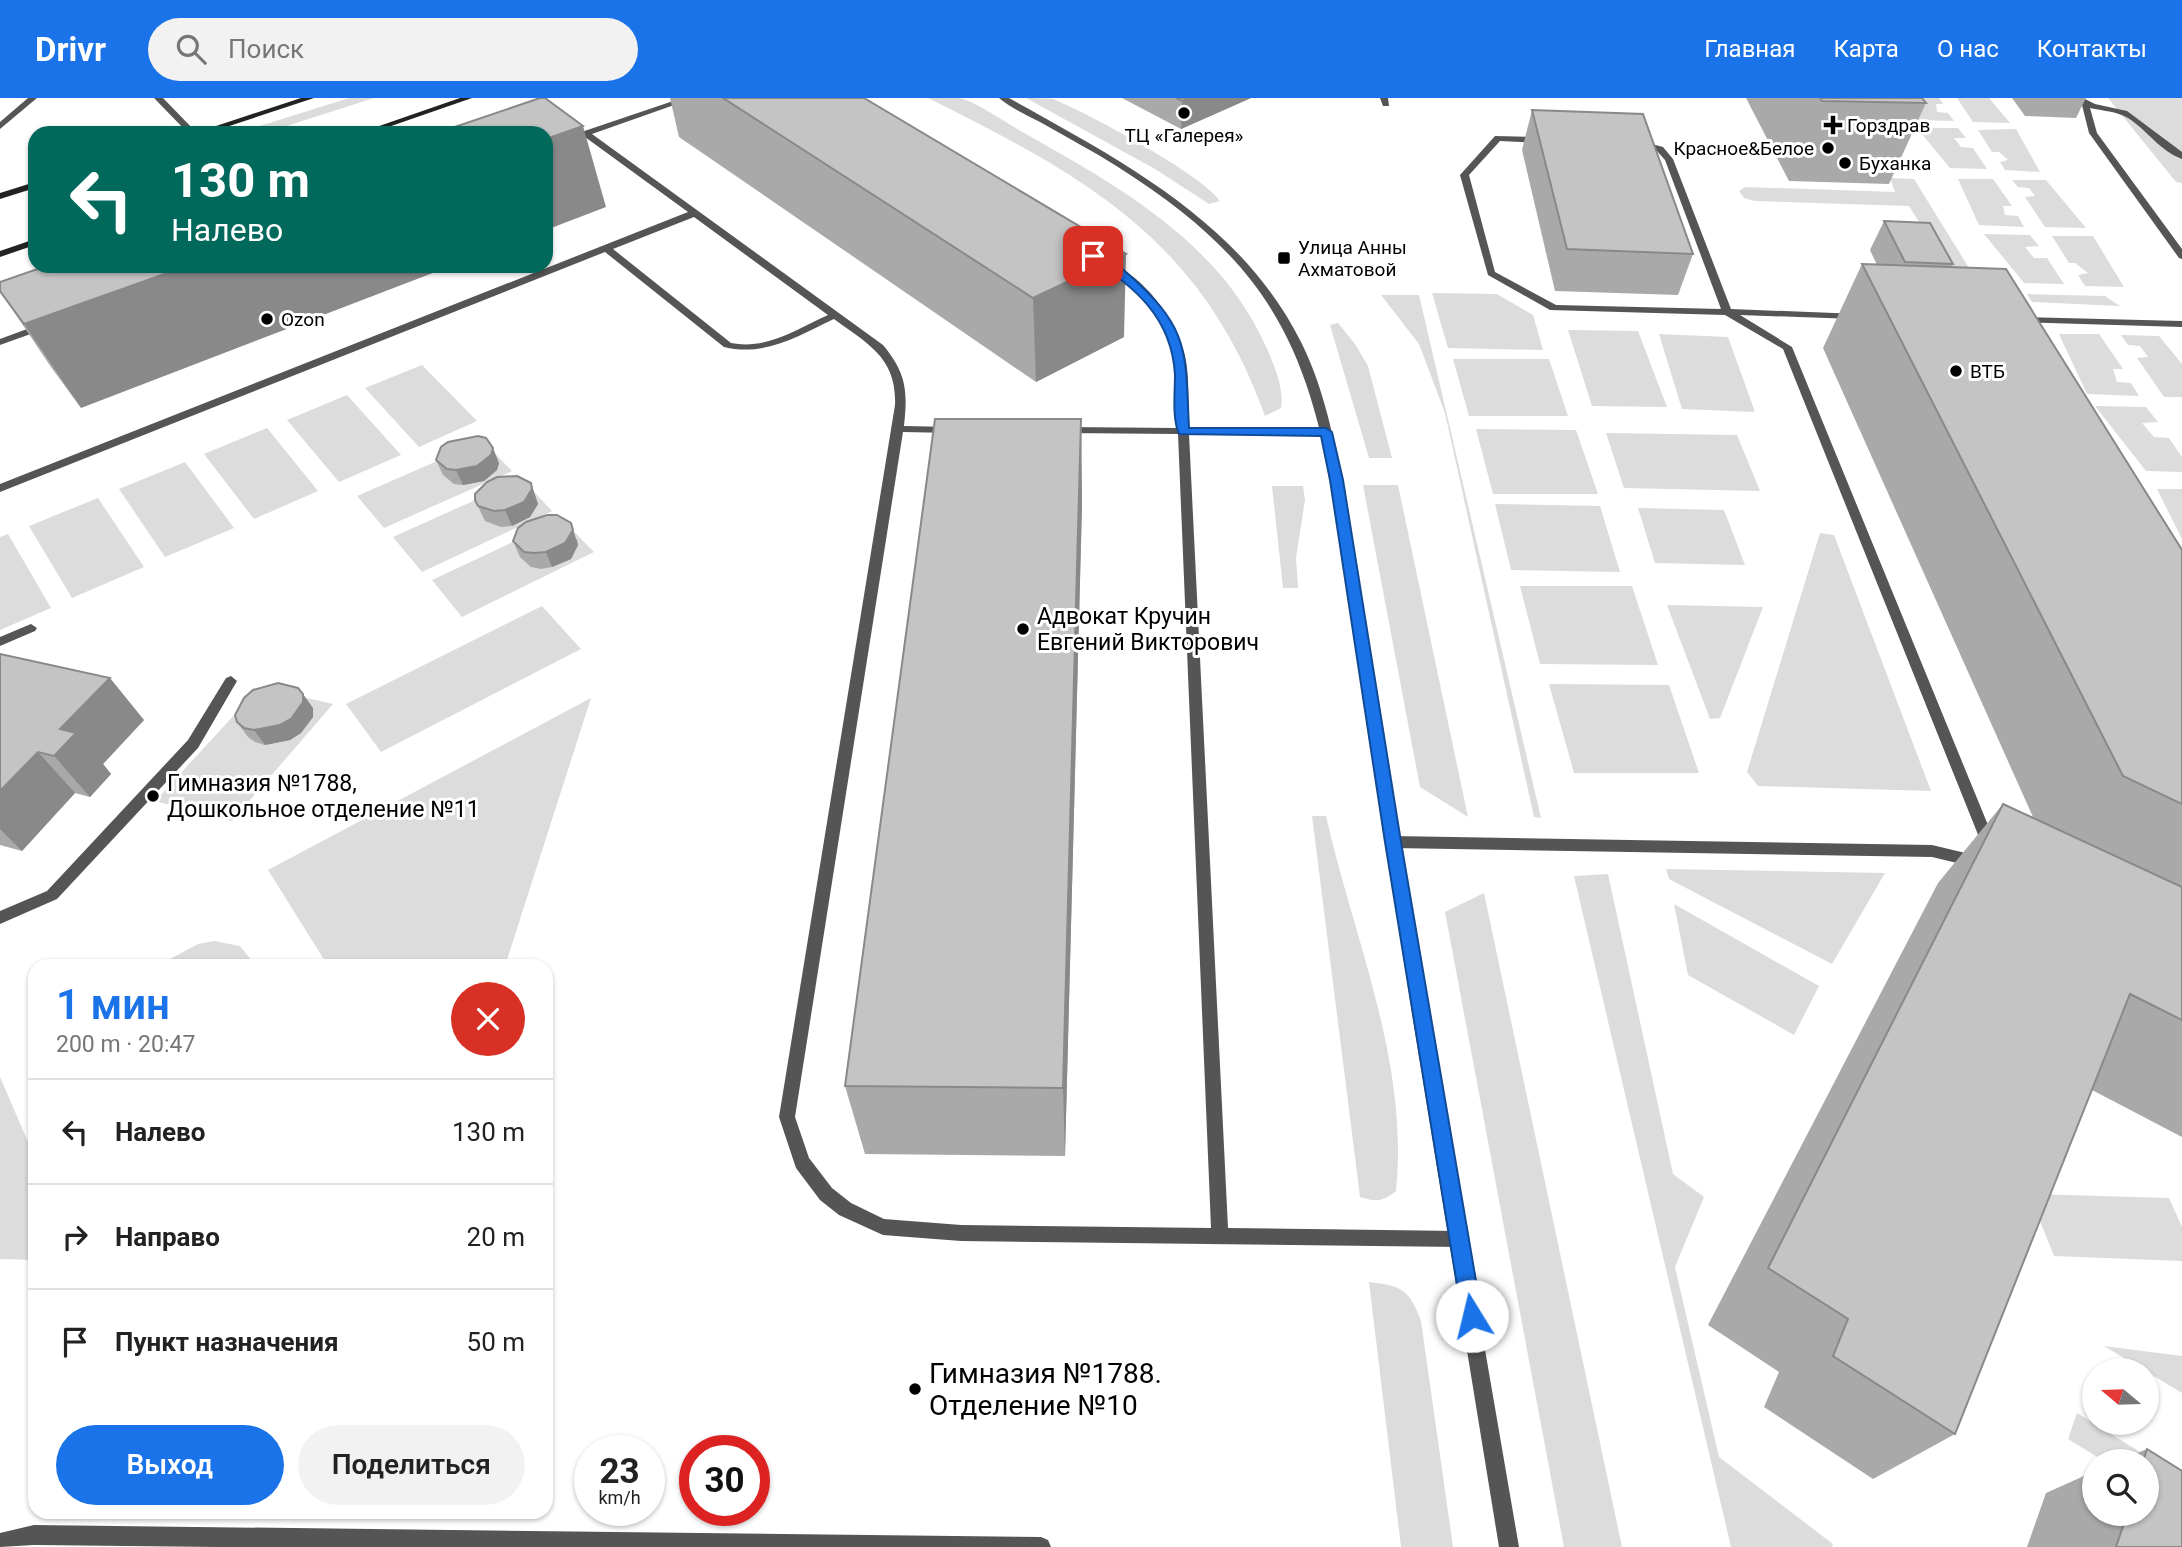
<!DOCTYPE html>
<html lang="ru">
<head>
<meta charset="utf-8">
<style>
	body { margin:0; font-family:Roboto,sans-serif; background:#f2f2f2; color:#222; height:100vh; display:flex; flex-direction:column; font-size:26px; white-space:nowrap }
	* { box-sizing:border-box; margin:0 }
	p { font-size:23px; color:#767676 }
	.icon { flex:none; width:38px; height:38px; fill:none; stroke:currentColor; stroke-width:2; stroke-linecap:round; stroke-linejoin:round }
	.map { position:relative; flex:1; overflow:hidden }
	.sheet { position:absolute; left:28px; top:861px; width:525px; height:560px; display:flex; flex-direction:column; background:#fff; border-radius:21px; box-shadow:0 2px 5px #0004 }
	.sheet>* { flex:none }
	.top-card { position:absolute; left:28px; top:28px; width:525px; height:147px; border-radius:21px; box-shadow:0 2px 5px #0004; background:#00695c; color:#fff; overflow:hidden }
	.needle { width:46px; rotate:289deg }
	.controls { position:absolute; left:2082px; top:1260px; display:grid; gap:14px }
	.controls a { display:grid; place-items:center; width:77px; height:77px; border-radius:50%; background:#fff; box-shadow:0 2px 5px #0004; font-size:35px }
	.speed { position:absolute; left:574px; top:1337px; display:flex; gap:14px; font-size:35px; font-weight:700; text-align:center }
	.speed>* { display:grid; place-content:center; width:91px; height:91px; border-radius:50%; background:#fff; box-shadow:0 2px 5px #0004; line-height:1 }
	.speed small { font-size:18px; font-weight:400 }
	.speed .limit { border:10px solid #d22; background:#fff; color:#111 }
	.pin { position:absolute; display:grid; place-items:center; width:60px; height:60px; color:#fff; margin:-30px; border-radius:14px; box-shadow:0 4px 10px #0006 }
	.me { position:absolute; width:77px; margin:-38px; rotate:351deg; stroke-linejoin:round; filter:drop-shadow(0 0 5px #0008) }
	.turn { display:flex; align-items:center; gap:24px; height:147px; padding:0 28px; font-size:32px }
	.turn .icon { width:91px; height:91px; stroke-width:2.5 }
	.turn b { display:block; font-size:49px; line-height:60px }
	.round { display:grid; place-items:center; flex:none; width:74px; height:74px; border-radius:37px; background:#f2f2f2 }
	.headline { display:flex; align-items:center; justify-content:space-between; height:119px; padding:0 28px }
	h1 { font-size:42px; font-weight:600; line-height:52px; color:#1a73e8 }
	.action { display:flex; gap:14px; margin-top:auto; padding:14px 28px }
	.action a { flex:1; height:80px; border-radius:42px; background:#1a73e8; color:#fff; font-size:28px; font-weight:600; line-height:80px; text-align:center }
	.action a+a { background:#f2f2f2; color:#222 }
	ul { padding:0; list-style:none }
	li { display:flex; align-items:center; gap:21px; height:105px; padding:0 28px; border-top:2px solid #e0e0e0 }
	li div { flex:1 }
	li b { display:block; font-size:26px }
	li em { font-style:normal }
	header { display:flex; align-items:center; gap:42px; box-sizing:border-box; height:98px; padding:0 35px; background:#1a73e8; color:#fff }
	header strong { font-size:33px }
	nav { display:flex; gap:38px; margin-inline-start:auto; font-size:24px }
	.search { width:490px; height:63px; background:#f2f2f2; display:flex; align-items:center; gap:18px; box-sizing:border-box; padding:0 24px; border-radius:38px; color:#767676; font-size:26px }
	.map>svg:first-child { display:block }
	.green { fill:#dcdcdc }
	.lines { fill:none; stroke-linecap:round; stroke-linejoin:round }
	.lane { fill:#555; fill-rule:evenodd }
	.street { fill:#555; fill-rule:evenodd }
	.secondary { fill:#222; fill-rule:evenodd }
	.wall { fill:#a9a9a9 }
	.shaded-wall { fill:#898989 }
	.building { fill:#c4c4c4; stroke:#898989; stroke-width:2 }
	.route { fill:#1a73e8; stroke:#114b97; stroke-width:2 }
	.poi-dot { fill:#000; stroke:#fff; stroke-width:2.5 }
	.labels { text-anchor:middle; stroke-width:6; stroke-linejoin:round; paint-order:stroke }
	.far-poi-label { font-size:19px; fill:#000; stroke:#fff; text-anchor:start }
	.poi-label { font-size:23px; fill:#000; stroke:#fff; text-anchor:start }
	.near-poi-label { font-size:28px; fill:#000; stroke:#fff; text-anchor:start }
</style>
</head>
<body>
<header>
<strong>Drivr</strong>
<div class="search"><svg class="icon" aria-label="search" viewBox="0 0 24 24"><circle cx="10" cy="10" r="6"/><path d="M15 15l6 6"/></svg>Поиск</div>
<nav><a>Главная</a><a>Карта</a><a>О нас</a><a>Контакты</a></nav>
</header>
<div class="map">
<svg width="2182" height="1449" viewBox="0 0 2182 1449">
	<rect width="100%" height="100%" fill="#fff"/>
	<g class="green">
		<polygon points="349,0 374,0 265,35 237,35"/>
		<path d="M928 0C938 0 950 0 960 0 975 3 1011 28 1026 36 1123 91 1222 146 1268 253 1275 270 1284 291 1281 310L1265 318C1202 142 1086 79 928 0Z"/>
		<path d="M1026 0C1035 0 1045 0 1053 1 1086 14 1203 77 1220 103L1209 106 1155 71Z"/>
		<polygon points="1903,0 1939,0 1943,6 1936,6 1937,14 1948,15 1954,23 1912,22"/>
		<polygon points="1957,0 1989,0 2010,25 1973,24"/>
		<polygon points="2108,0 2182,0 2182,85 2176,84"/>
		<polygon points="1917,30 1958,30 1966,40 1954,40 1961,49 1973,50 1987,71 1950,70"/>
		<polygon points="2016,31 2040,74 2005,72 2000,64 2008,62 1999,54 1992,54 1978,32"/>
		<polygon points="1890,80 1914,81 1987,199 1966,199 1909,108 1755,103 1744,100 1739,93 1745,89 1895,94"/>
		<polygon points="1958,81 1993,81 2012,108 2003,108 2005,117 2018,118 2024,129 1979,127"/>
		<polygon points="2012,82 2046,82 2086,130 2045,129 2025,99 2035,98 2029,90 2018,89"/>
		<polygon points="1984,136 2030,137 2039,148 2025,149 2034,160 2047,160 2064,186 2024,185"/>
		<polygon points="2052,138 2093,138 2124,189 2085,188 2078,177 2088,175 2075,165 2069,165"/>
		<polygon points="1432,195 1497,196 1533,217 1543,252 1448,250"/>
		<polygon points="2027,196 2105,198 2120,208 2032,204"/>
		<polygon points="1381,197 1419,197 1541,720 1534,719 1445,315 1419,246"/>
		<polygon points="1338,225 1355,246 1368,268 1392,360 1369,360 1330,227"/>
		<polygon points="1568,232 1638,233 1667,309 1592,308"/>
		<polygon points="1659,236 1728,239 1755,314 1682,311"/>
		<polygon points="2059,236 2099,236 2123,271 2113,271 2117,284 2131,285 2139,298 2087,296"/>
		<polygon points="2121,237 2159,238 2182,266 2182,299 2164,299 2137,260 2148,259 2140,248 2128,247"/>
		<polygon points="1453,261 1549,261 1568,318 1469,318"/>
		<polygon points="422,267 477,323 419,349 365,290"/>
		<polygon points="347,297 401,357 339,384 287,322"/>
		<polygon points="2095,308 2146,309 2158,324 2142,325 2154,339 2169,340 2182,359 2182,374 2146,373"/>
		<polygon points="267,330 318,393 254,421 204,356"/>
		<polygon points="1476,331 1576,332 1598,396 1493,396"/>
		<polygon points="1606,335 1737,337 1760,393 1624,390"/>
		<polygon points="483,343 512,373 384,430 357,398"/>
		<polygon points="185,364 234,430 165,459 119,391"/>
		<polygon points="522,381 552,413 422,474 393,439"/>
		<polygon points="1363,387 1398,387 1468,719 1420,689"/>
		<polygon points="1272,388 1303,388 1305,402 1296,460 1298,490 1283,490"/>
		<polygon points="2157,391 2182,391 2182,441"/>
		<polygon points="98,400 144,469 72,500 29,428"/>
		<polygon points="1495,406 1600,408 1620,474 1511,472"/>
		<polygon points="1638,410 1724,412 1745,467 1655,465"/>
		<polygon points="562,421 594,454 462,519 432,482"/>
		<polygon points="1820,435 1834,437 1931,693 1758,688 1747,674"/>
		<polygon points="8,436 51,510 0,532 0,439"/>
		<polygon points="1520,488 1632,488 1658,567 1540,566"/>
		<polygon points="1667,507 1763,509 1720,620 1710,621"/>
		<polygon points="542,508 581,551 381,654 346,606"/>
		<polygon points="1549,586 1669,587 1699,675 1574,675"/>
		<polygon points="260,589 333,606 232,723 155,703"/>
		<polygon points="591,600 505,868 328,868 268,772"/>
		<path d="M1312 718H1326C1354 842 1409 963 1396 1093 1383 1104 1375 1104 1360 1099Z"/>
		<polygon points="1666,771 1885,775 1832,866 1669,781"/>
		<polygon points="1608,776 1673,1076 1704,1099 1675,1169 1719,1359 1833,1446 1832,1449 1731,1449 1574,778"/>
		<polygon points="1484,795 1622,1449 1564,1449 1445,814"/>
		<polygon points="1674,806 1819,888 1794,937 1688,877"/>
		<polygon points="214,843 240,848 256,868 157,868 198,846"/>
		<polygon points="0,979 35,1060 35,1162 0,1161"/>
		<polygon points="2029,1096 2169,1100 2182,1129 2182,1163 2054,1158"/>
		<path d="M1369 1184C1402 1188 1409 1191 1421 1223L1453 1449H1401Z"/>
		<polygon points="2104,1248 2182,1258 2182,1295"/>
		<polygon points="2077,1315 2182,1380 2147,1363 2104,1363 2068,1341"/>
	</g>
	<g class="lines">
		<g class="lane">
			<polygon points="28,0 37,0 0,31 0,24"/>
			<polygon points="154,0 163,0 197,35 188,35"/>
			<path d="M682 0H694L592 36 883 247C906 275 908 292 904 328L952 329 957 332 952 335 903 334 795 1019 809 1060 832 1090 851 1105 884 1121 961 1127 1211 1130 1178 336 1064 335 1059 332 1064 329 1178 330C1177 306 1178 282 1175 259 1170 222 1136 189 1107 170V166L1110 165C1143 178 1175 220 1184 254 1190 275 1188 307 1189 330L1326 331 1331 334 1326 337 1189 336 1228 1130 1459 1133 1465 1135 1468 1141 1465 1147 1459 1149 961 1143 883 1137 839 1117 820 1102 796 1070 779 1019 895 307C897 260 868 246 834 221 798 238 765 259 724 249L605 154 0 394V386L688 114 585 39 546 52V46ZM694 119 828 217C797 231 767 252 731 245L613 151Z"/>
			<polygon points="1380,0 1388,0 1389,8 1383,8"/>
			<path d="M2074 0H2083L2095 6 2127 13 2182 54V61C2160 53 2147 32 2128 20 2116 13 2103 13 2090 10L2097 35 2182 151V161L2179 160 2089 35 2082 7Z"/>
			<polygon points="1495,38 1543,39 1547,42 1543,45 1500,43 1469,77 1495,174 1556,207 1721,211 1665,62 1657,53 1634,47 1634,43 1637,42 1663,49 1673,61 1731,211 1859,216 1860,218 1855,221 1740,217 1792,249 1997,749 1995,753 1985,753 1983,749 1783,251 1725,217 1550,212 1488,177 1460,77"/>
			<polygon points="2019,219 2182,223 2182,229 2015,224 2014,222"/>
			<polygon points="46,224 51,227 50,229 0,247 0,241"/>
			<polygon points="31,526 37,530 35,533 0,548 0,539"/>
			<polygon points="231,578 237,583 198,650 57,801 0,826 0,813 47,793 188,642 226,580"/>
			<polygon points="1393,738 1932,747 1978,758 1983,760 1985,764 1983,768 1978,770 1932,759 1393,750 1388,748 1386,744 1388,740"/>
			<polygon points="34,1427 1041,1439 1048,1442 1051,1449 217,1449 34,1447 0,1449 0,1435"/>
		</g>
		<path class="street" d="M999 0H1009C1122 63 1241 124 1301 244 1327 296 1337 356 1347 413L1427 915 1519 1449H1499L1412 915 1336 413C1308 243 1266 163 1118 69 1093 53 1066 39 1040 24 1026 17 1011 10 999 0Z"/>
		<g class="secondary">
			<polygon points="301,0 314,0 208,35 195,35"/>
			<polygon points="460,0 472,0 371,35 359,35"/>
			<polygon points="35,84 35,90 0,101 0,95"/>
			<polygon points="35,141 35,147 0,159 0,153"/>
		</g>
	</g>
	<g class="wall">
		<polygon points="670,0 864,0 1124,239 1036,284 679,39"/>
		<polygon points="1122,0 1251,0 1181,31"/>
		<polygon points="1746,0 1922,0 1926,5 1889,86 1789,83"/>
		<polygon points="2012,0 2086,0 2076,20 2025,18"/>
		<polygon points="1532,12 1693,156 1678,197 1555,193 1522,52"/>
		<polygon points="1884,123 1953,166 1951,169 2182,452 2182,1039 2092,992 1955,1336 1873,1381 1764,1309 1779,1274 1708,1227 1938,785 2003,706 2033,719 1823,250 1862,166 1877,167 1870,152"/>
		<polygon points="0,184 81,310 51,269 0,193"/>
		<polygon points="1081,321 1082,406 1065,1058 865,1056 845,988"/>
		<polygon points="436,362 499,365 497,372 484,383 463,387 454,386 443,377"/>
		<polygon points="531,385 538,406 530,419 512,428 501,429 485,423 475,402"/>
		<polygon points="577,441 578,447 571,461 552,469 541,471 531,469 520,459 513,443"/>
		<polygon points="0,556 144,622 103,666 111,676 90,699 75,695 22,753 0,747"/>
		<polygon points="313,610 313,619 301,635 290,642 265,647 255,644 248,639 237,624"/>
		<polygon points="2147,1351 2182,1449 2027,1449 2046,1395 2095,1373 2095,1416 2147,1416 2147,1363 2118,1363"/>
	</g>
	<g class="shaded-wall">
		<polygon points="1189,0 1251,0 1181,31 1182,3"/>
		<polygon points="583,28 606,109 546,132 546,41"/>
		<polygon points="1126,156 1124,239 1036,284 1033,200"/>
		<polygon points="187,168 451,168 81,310 24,226"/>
		<polygon points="1081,321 1082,406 1065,1058 1063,990"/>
		<polygon points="493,350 499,365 497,372 484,383 463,387 456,372"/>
		<polygon points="531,385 538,406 530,419 512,428 505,412"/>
		<polygon points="571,425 578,447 571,461 552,469 546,454"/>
		<polygon points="110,580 144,622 103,666 111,676 90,699 54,658 60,631"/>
		<polygon points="303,596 313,610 313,619 301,635 290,642 265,647 254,632"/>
		<polygon points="38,654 75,695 22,753 0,731 0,693"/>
	</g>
	<g class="building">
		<polygon points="540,0 545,0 583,28 546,41 546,35 437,35"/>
		<polygon points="723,0 864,0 1126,156 1033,200"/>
		<polygon points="1176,0 1189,0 1182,3"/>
		<polygon points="1820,0 1922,0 1926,5 1822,3"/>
		<polygon points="1532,12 1643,16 1693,156 1567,151"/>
		<polygon points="1884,123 1930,125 1953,166 1905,164"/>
		<polygon points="1862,166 2006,171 2182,452 2182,706 2123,678"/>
		<polygon points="46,168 187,168 24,226 0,193 0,184"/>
		<polygon points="935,321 1081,321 1063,990 845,988"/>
		<polygon points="478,338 486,340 493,350 491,357 477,368 456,372 447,371 436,362 441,349 448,344"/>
		<polygon points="517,378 531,385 532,391 524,404 505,412 494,413 478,408 475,402 475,396 487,384 497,379"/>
		<polygon points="547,417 557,417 571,425 573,432 565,445 546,454 534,455 524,454 513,443 518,430 526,424"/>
		<polygon points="0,556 110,580 60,631 76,635 54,658 38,654 0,693"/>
		<polygon points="278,585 298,590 303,596 303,604 291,621 280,627 254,632 244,630 237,624 235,617 244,600 253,592"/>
		<polygon points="2003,706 2182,789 2182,922 2130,896 1955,1336 1833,1258 1848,1221 1768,1170"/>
		<polygon points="2147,1351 2182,1373 2182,1449 2116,1449 2127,1416 2147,1416 2147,1363 2143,1363"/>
	</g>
	<path class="route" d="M1089 156C1102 154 1118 167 1127 175 1190 231 1185 250 1189 330H1326L1332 334 1343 382 1401 744 1482 1218 1479 1225 1472 1228 1465 1225 1462 1218 1385 744 1330 382 1321 338 1179 336C1172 320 1175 295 1175 277 1172 220 1135 188 1089 160Z"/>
	<g class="poi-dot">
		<circle cx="1184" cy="15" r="7"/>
		<path d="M1829.5 16.5h7v7h7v7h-7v7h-7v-7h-7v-7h7z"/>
		<circle cx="1828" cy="50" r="7"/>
		<circle cx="1845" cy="65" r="7"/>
		<rect x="1277" y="153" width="14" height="14" rx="3.5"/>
		<circle cx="267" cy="221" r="7"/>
		<circle cx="1956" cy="273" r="7"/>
		<circle cx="1023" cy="531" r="7"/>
		<circle cx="153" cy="698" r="7"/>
		<circle cx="915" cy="1291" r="7"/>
	</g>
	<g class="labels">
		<g class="far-poi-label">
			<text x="1847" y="34">Горздрав</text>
			<text x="1184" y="44" text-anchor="middle">ТЦ «Галерея»</text>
			<text x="1814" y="57" text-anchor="end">Красное&amp;Белое</text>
			<text x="1859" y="72">Буханка</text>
			<text x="1298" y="156">Улица Анны<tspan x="1298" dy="22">Ахматовой</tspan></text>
			<text x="281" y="228">Ozon</text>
			<text x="1970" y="280">ВТБ</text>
		</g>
		<g class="poi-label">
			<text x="1037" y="526">Адвокат Кручин<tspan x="1037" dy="26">Евгений Викторович</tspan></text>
			<text x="167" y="693">Гимназия №1788,<tspan x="167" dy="26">Дошкольное отделение №11</tspan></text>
		</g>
		<g class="near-poi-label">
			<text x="929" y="1285">Гимназия №1788.<tspan x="929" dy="32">Отделение №10</tspan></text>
		</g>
	</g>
</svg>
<div class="controls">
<a><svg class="needle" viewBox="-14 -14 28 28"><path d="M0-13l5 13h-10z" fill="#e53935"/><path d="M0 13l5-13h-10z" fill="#767676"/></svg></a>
<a><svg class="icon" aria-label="search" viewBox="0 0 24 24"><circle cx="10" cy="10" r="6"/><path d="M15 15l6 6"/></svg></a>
</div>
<div class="speed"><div>23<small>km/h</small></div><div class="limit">30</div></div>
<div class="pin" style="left:1093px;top:158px;background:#d93025"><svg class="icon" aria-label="arrive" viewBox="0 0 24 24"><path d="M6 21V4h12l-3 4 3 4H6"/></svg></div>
<svg class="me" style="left:1472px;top:1218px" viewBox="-20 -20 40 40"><circle r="19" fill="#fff"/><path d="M0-13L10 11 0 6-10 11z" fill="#1a73e8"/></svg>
<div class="top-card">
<div class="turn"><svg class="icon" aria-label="left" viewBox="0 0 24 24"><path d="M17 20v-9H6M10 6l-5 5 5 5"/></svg><div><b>130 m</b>Налево</div></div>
</div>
<section class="sheet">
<div class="headline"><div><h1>1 мин</h1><p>200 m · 20:47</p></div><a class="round" style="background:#d93025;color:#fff"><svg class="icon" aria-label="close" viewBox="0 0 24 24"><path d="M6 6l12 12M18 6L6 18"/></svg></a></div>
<ul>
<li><svg class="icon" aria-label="left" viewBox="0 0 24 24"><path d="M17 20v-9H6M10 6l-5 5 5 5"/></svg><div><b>Налево</b></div><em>130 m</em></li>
<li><svg class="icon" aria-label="right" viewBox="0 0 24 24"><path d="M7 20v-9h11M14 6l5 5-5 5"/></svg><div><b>Направо</b></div><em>20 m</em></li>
<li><svg class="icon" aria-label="arrive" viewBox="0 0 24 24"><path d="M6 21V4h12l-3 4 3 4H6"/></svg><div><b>Пункт назначения</b></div><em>50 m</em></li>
</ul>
<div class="action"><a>Выход</a><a>Поделиться</a></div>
</section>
</div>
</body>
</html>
